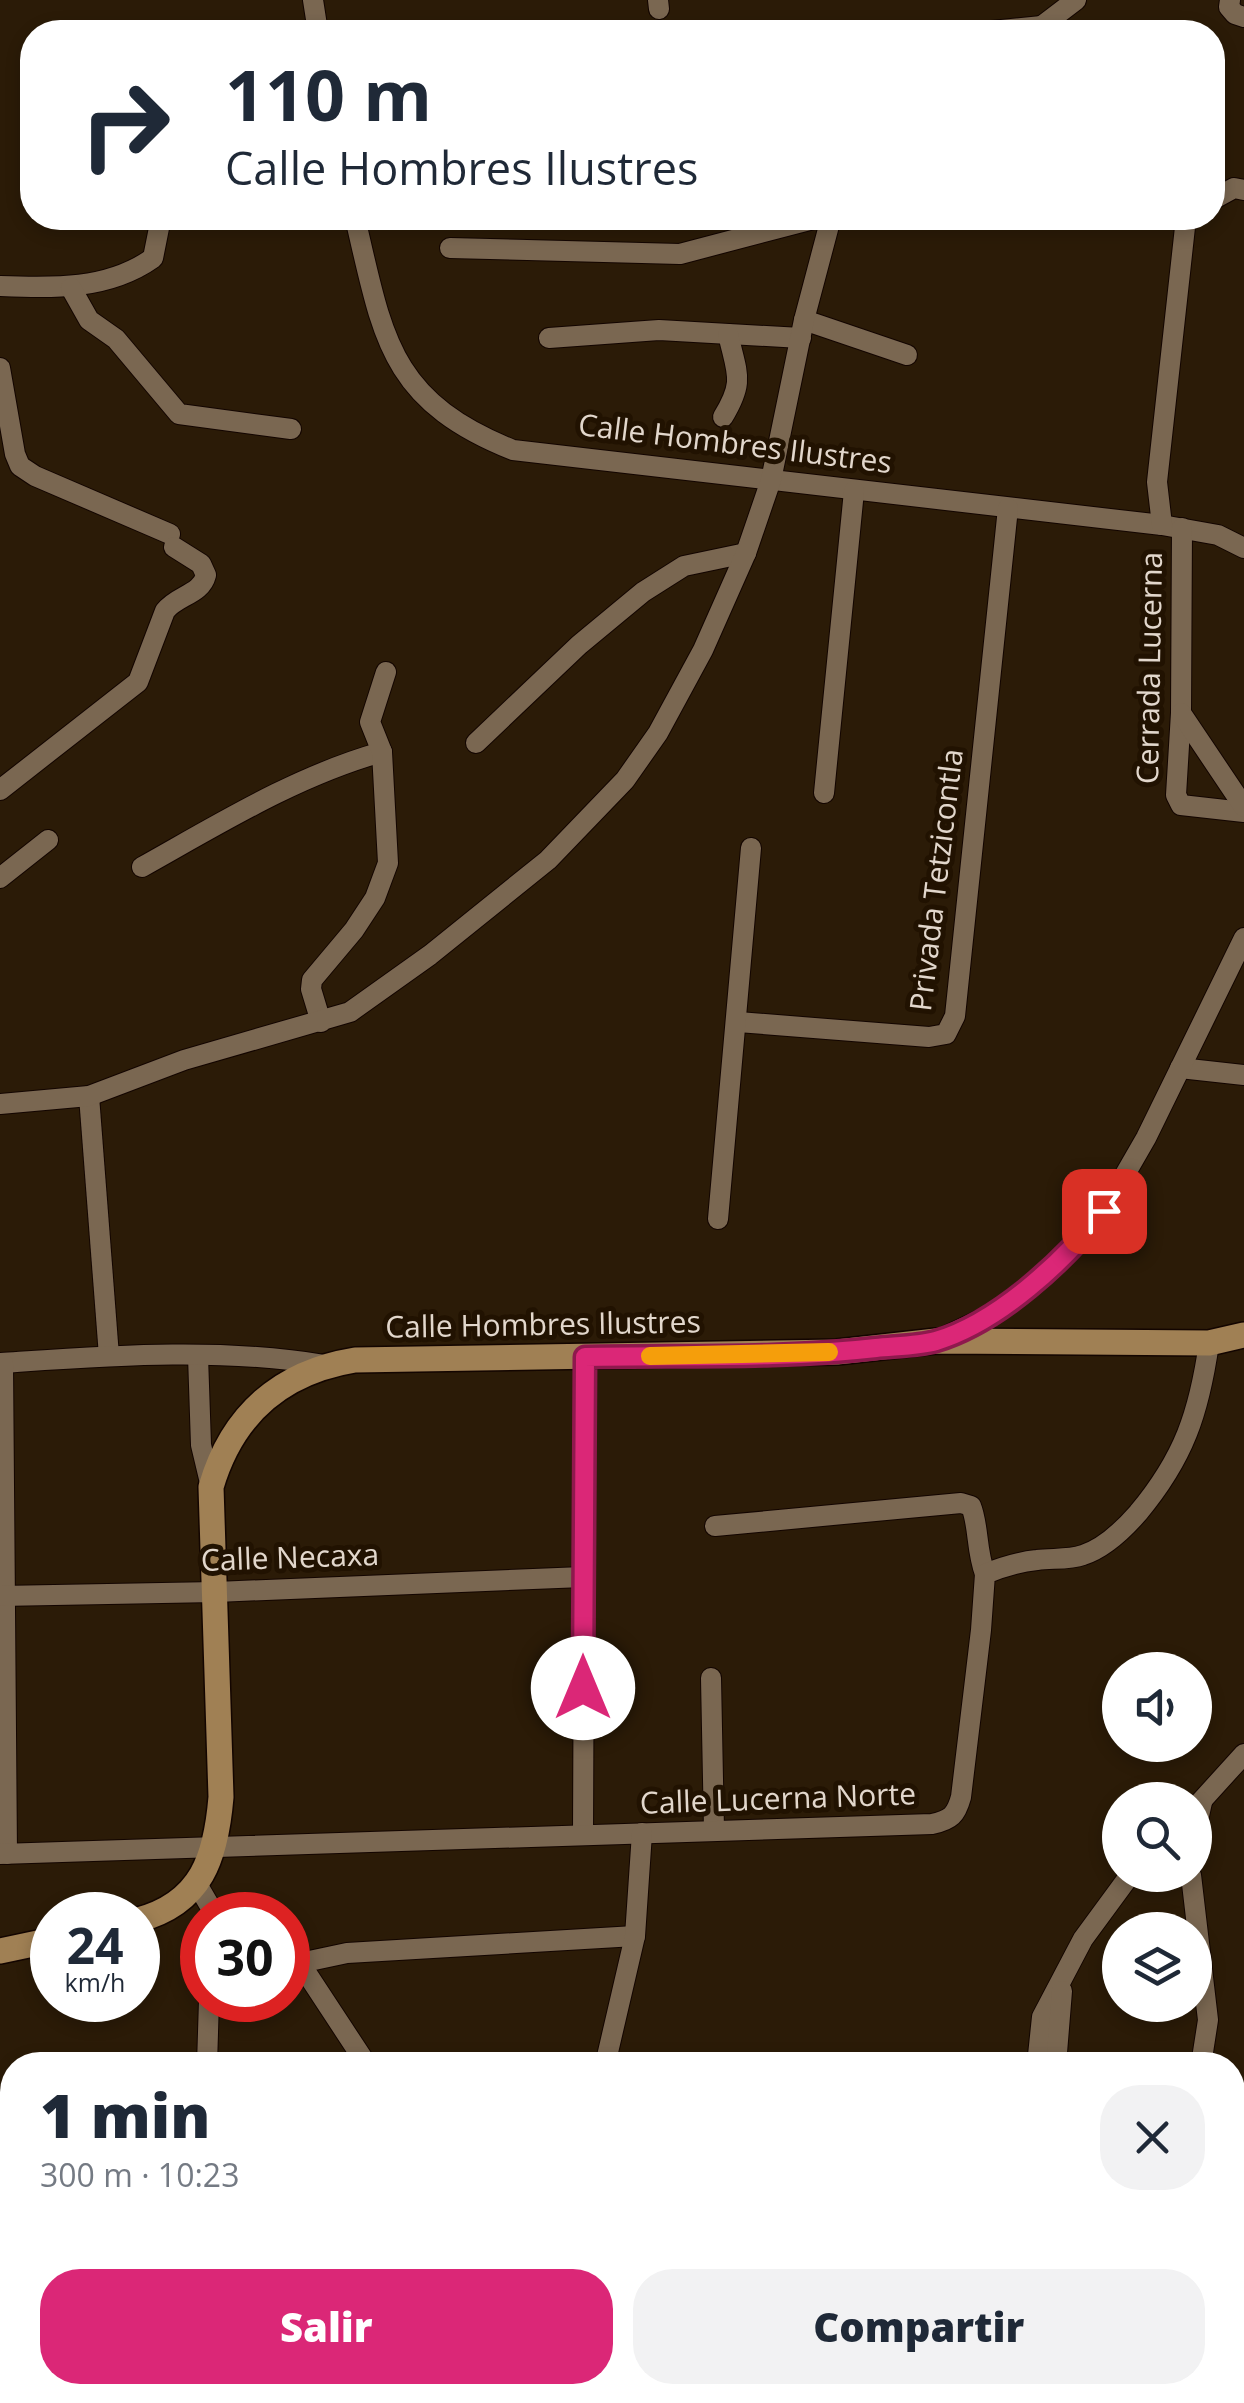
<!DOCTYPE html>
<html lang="es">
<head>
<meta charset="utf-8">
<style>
	body { margin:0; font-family:"Open Sans",sans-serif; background:#f2f2f3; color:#1f2937; height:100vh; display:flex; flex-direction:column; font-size:38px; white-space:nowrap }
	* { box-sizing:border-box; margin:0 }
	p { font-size:32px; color:#747a83 }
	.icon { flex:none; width:55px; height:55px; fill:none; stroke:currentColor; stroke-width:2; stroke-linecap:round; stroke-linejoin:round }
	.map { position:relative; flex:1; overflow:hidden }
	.side { position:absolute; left:0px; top:2052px; width:1245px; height:352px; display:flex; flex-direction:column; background:#fff; border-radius:40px 40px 0 0; box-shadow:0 5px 15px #0003 }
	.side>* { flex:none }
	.hud { position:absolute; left:20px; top:20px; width:1205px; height:210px; border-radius:40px; box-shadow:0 5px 15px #0003; background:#fff; color:#1f2937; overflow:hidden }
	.buttons { position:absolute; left:1102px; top:1652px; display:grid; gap:20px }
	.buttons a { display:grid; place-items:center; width:110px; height:110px; border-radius:50%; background:#fff; box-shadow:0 5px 15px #0003; font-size:50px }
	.speed { position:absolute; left:30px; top:1892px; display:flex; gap:20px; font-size:50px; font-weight:700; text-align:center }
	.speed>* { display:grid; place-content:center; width:130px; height:130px; border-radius:50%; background:#fff; box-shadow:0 5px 15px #0003; line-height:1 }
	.speed small { font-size:25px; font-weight:400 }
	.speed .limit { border:15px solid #d22; background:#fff; color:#111 }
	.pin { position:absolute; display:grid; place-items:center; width:85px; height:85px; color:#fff; margin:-42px; border-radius:20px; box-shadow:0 5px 15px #0006 }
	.me { position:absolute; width:110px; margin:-55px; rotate:0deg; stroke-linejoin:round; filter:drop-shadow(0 0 8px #0008) }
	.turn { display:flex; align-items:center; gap:35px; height:210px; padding:0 40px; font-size:45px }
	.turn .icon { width:130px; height:130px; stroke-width:2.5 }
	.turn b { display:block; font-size:70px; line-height:85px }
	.round { display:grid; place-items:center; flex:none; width:105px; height:105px; border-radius:40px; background:#f2f2f3 }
	.summary { display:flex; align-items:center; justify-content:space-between; height:170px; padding:0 40px }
	h1 { font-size:60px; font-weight:800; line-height:75px }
	.primary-button { display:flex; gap:20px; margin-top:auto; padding:20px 40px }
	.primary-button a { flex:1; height:115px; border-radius:40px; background:#db2777; color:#fff; font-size:40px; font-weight:800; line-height:115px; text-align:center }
	.primary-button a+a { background:#f2f2f3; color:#1f2937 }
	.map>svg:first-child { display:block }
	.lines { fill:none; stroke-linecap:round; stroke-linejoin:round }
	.minor-casing { stroke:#130500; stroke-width:22 }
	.major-casing { stroke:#130500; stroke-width:28 }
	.minor { stroke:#7a6751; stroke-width:20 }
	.major { stroke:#a08054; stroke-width:25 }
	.route-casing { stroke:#8e194d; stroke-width:25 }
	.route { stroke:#db2777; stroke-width:18 }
	.slow { stroke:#f59e0b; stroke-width:18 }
	.labels { text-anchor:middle; stroke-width:10; stroke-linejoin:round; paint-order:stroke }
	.street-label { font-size:30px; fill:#e2d7cc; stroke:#211201 }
</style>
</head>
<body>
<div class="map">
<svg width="1244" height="2403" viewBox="0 0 1244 2403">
	<rect width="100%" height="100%" fill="#2b1b07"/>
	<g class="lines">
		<g class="minor-casing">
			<g id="minor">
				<polyline points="313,0 318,32"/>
				<polyline points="658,0 659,9"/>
				<polyline points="1230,0 1229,7 1235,14 1244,17"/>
				<polyline points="982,32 1042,26"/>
				<polyline points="1034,32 1076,0"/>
				<polyline points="1212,200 1234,188 1244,190"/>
				<path d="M355 218C383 336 388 400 513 450L1162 525 1218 535 1244 548"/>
				<polyline points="450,248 680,254 817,218"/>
				<path d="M0 286C53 288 108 290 153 258L161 218"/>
				<polyline points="71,288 89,320 116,339 179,414 291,429"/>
				<polyline points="804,320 907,355"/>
				<polyline points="549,338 659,330 801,338"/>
				<polyline points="0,368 15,454 20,466 35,476 170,534"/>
				<path d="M723 417C745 381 737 374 728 334"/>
				<polyline points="1162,525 1157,482 1186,218"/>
				<polyline points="1182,528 1181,713 1176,795 1181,805 1244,812"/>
				<polyline points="1181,713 1244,807"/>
				<polyline points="476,743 579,645 643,592 684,566 746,553"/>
				<path d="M0 790 138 682 165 611C177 595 201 595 206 575L201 564 174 547"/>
				<polyline points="824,793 854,491"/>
				<path d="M142 867C219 824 296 776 382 752"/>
				<polyline points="0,878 48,840"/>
				<polyline points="321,1022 311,989 312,980 354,930 375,898 388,863 382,752 370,722 386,672"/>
				<polyline points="738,1022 929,1037 946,1034 955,1016 1008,508"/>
				<polyline points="1180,1068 1244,1075"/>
				<polyline points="89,1096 109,1356"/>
				<polyline points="0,1104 89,1096 184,1060 350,1012 430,955 548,860 625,780 658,733 703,650 746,553 771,480 804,320 831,218"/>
				<polyline points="718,1219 751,848"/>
				<polyline points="940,1339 995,1313 1054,1266 1104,1211 1146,1138 1244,938"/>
				<polyline points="198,1356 201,1445 211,1487"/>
				<path d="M0 1363C107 1356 218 1347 325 1365"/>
				<polyline points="3,1363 7,1854"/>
				<path d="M715 1526 961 1503 971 1506C979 1526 976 1550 985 1574"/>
				<polyline points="0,1596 216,1592 583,1577"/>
				<polyline points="711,1678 714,1830"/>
				<polyline points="1195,1808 1244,1754"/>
				<polyline points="1195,1834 1202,1802"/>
				<polyline points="583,1835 585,1357"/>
				<path d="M0 1854 932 1824C951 1820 956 1815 961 1797L981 1630 985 1574C1002 1567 1018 1562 1037 1560 1052 1558 1069 1560 1083 1555 1105 1548 1124 1529 1138 1513 1184 1458 1199 1413 1209 1343"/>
				<polyline points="1191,1875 1208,2020 1201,2065"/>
				<polyline points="197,1884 211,1908 223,1915"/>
				<polyline points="288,1955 300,1963 347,1953 635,1936"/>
				<polyline points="300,1963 367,2065"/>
				<polyline points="207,2065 209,2000"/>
				<polyline points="605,2065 635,1936 642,1833"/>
				<polyline points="1037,2065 1042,2017 1083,1939 1130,1875"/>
				<polyline points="1056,2065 1062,1991"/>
				<polyline points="527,2392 540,2403"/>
				<polyline points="743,2403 760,2392"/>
			</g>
		</g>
		<g class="major-casing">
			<g id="major">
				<path d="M138 1920C202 1903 216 1857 221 1797L211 1487C232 1415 281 1372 355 1360L837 1352 936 1341 1209 1343 1244 1335"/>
				<polyline points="0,1951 52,1940"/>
			</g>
		</g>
		<use href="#minor" class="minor"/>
		<use href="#major" class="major"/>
	</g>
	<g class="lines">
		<g class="route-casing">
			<path id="route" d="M583 1688 585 1357C681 1355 780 1359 876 1348 895 1346 918 1346 936 1341 999 1322 1064 1261 1104 1211"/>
		</g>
		<use href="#route" class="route"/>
		<polyline class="slow" points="650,1356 829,1352"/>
	</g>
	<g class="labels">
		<g class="street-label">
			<text transform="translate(735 444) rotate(7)" y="10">Calle Hombres Ilustres</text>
			<text transform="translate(1150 668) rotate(-89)" y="10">Cerrada Lucerna</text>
			<text transform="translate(937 880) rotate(-83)" y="10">Privada Tetzicontla</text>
			<text transform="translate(543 1325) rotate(-1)" y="10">Calle Hombres Ilustres</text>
			<text transform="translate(290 1558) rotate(-2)" y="10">Calle Necaxa</text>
			<text transform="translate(778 1799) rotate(-2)" y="10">Calle Lucerna Norte</text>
		</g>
	</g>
</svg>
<div class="buttons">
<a><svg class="icon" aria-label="sound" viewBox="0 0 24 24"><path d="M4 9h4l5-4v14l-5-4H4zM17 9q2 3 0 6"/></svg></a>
<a><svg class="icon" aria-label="search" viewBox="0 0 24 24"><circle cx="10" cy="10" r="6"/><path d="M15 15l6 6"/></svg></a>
<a><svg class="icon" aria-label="layers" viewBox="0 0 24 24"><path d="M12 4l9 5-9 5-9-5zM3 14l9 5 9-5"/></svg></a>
</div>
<div class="speed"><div>24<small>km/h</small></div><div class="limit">30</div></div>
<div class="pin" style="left:1104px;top:1211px;background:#d93025"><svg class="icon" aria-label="arrive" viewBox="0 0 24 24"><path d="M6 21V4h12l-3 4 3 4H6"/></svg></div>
<svg class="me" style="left:583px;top:1688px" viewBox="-20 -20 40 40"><circle r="19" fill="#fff"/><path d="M0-13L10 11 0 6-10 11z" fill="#db2777"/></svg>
<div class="hud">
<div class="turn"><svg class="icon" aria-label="right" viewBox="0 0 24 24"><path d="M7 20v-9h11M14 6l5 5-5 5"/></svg><div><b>110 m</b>Calle Hombres Ilustres</div></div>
</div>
<section class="side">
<div class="summary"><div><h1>1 min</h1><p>300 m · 10:23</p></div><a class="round"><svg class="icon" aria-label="close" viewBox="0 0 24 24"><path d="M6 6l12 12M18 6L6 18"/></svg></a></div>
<div class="primary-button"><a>Salir</a><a>Compartir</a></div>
</section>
</div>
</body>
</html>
